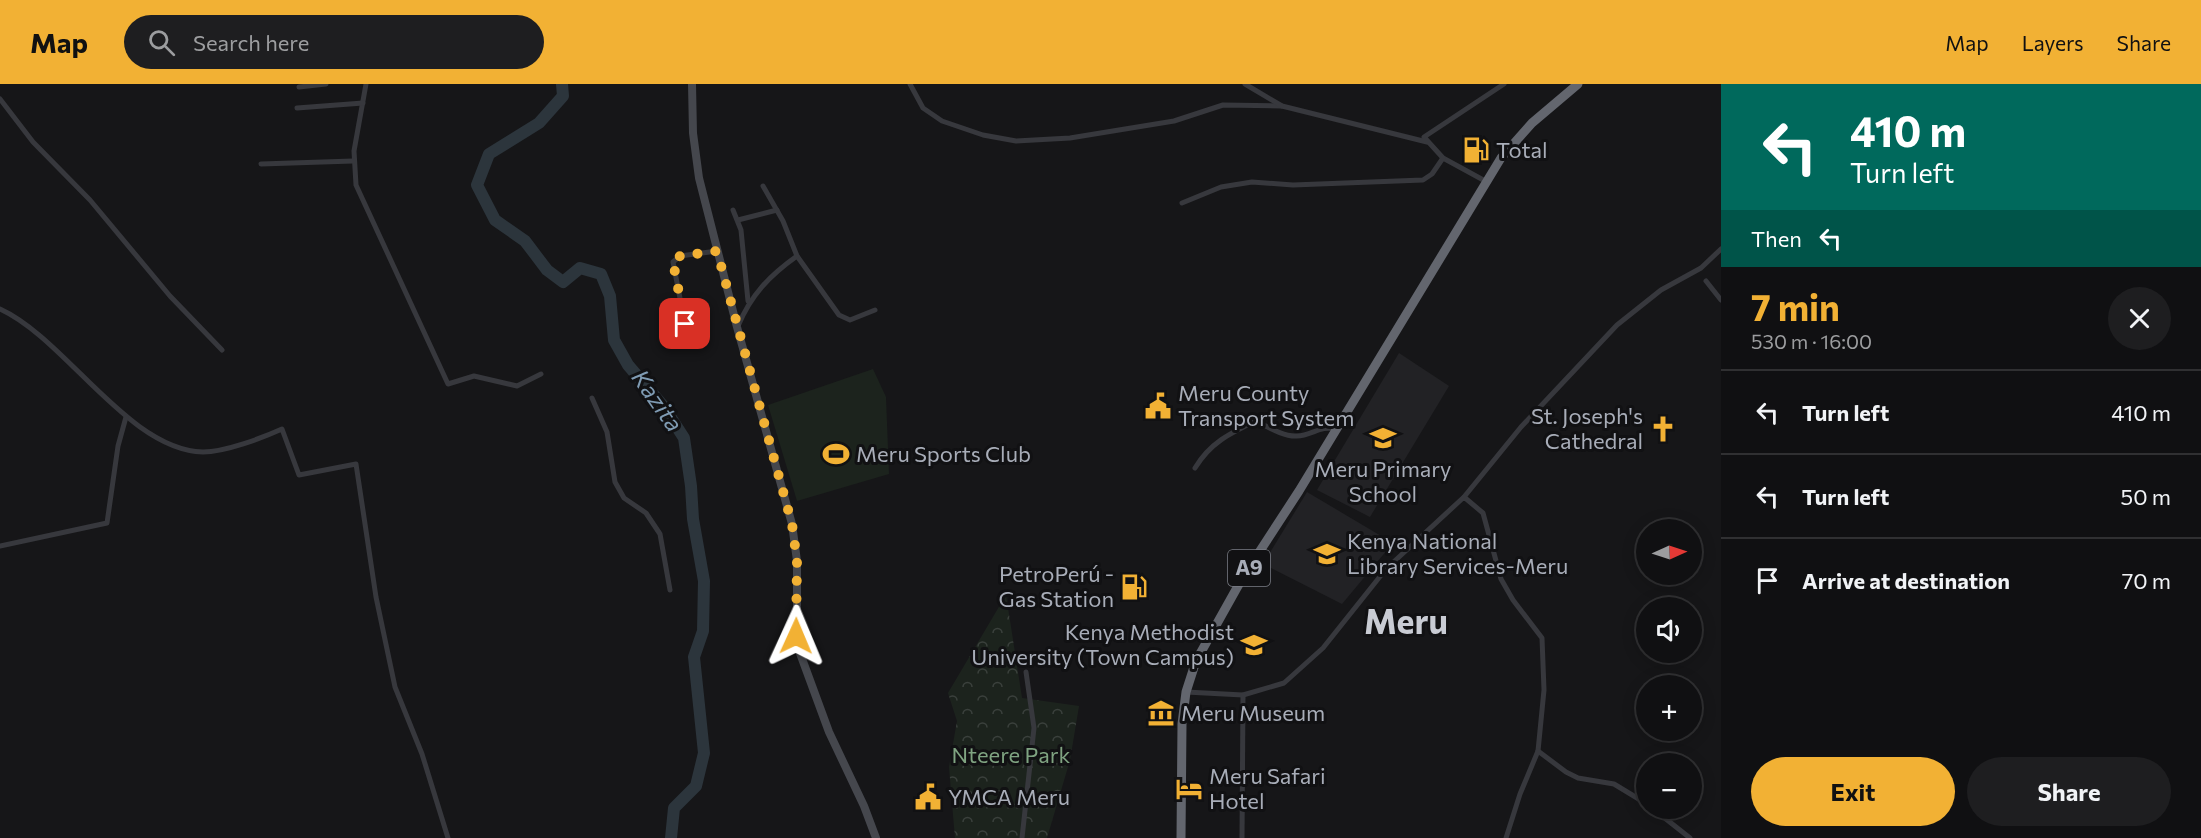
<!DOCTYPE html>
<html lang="en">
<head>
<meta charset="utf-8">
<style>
	body { margin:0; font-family:Commissioner,sans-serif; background:#1e1e20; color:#f1f3f6; height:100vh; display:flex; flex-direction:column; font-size:22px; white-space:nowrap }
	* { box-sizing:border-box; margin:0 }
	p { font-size:20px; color:#9c9d9f }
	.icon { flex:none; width:33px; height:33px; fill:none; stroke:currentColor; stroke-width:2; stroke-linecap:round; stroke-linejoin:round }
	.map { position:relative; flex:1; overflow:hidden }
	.sheet { display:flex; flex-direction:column; background:#101012; width:480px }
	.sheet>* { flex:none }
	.hud { background:#00695c; color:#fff; overflow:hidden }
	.needle { width:39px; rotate:87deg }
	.tools { position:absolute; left:1636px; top:435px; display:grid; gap:12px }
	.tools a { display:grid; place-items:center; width:66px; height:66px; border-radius:50%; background:#101012; box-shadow:0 3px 15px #0003,0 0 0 2px #303032; font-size:30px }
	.pin { position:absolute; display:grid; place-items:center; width:51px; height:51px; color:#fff; margin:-26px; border-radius:12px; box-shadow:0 3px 9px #0006 }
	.me { position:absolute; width:66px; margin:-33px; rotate:1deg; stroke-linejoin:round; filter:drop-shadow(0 0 4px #0008) }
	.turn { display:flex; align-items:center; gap:21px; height:126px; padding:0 30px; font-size:27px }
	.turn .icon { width:78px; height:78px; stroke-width:2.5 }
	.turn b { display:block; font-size:42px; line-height:51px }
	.then { display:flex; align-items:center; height:57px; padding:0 30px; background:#0003; gap:12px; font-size:22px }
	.round { display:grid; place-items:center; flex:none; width:63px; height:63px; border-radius:32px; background:#1e1e20 }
	.summary { display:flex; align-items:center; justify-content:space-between; height:102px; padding:0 30px }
	h1 { font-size:36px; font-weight:700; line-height:45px; color:#f2b134 }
	.action { display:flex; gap:12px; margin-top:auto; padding:12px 30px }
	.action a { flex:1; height:69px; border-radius:36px; background:#f2b134; color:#111; font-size:24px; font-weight:700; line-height:69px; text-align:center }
	.action a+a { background:#1e1e20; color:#f1f3f6 }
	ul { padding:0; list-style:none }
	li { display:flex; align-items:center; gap:18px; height:84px; padding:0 30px; border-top:2px solid #303032 }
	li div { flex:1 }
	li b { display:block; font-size:22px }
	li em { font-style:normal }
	header { display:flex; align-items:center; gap:36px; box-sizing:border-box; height:84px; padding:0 30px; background:#f2b134; color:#111 }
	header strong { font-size:28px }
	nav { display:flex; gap:33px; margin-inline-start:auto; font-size:21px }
	.search { width:420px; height:54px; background:#1e1e20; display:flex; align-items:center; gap:15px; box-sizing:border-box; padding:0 21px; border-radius:33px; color:#9c9d9f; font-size:22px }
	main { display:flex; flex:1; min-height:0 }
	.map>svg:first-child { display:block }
	.built { fill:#222225 }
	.forest { fill:url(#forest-crowns) }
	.pitch { fill:#1c231d }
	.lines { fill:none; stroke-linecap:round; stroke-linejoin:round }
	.river { stroke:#2c353c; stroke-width:12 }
	.street { stroke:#37383d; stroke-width:5 }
	.secondary { stroke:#45474d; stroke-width:8 }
	.highway { stroke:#63666e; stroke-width:9 }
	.route { stroke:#f2b134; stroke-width:10; stroke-dasharray:0 18 }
	.labels { text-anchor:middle; stroke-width:6; stroke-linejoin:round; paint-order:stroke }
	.shield { fill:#111113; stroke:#7b7e86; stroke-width:1.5 }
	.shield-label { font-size:21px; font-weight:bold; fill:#a8adb8 }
	.poi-label { font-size:22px; fill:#a8adb8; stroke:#111113; text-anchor:start }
	.park-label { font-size:22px; fill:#7fa381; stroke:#111113 }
	.water-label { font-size:24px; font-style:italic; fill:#7f9bb3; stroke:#111113 }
	.town-label { font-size:34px; font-weight:bold; fill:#c9ccd4; stroke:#111113 }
</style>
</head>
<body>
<header>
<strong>Map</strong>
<div class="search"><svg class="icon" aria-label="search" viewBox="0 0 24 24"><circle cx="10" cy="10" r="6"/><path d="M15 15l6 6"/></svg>Search here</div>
<nav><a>Map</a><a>Layers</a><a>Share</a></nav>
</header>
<main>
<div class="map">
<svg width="1721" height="754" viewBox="0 0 1721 754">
	<defs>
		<pattern id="forest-crowns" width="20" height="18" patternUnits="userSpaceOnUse" patternTransform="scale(1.5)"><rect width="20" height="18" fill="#1c231d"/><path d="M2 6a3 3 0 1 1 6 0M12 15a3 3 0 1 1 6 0" fill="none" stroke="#3a403c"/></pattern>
	</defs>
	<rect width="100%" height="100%" fill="#161618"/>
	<g class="built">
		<polygon points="1399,269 1449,302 1370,433 1317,406"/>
		<polygon points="1307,408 1393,459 1342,520 1263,480"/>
	</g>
	<polygon class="forest" points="1006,511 1022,614 1079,622 1070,676 1047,754 955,754 949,683 957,637 948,609"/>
	<polygon class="pitch" points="873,285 886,313 889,390 797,417 768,321"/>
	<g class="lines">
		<polyline class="river" points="562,0 563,12 539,39 489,70 477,101 495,136 525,157 547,186 563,198 580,184 601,190 610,212 614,256 628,281 664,323 684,354 691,402 693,435 704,497 703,547 694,573 704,669 696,702 674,724 671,754"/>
		<g class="street">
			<polyline points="366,0 354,67 356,101 448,300 474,292 517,302 541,290"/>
			<polyline points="910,0 923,24 942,37 983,51 1016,57 1070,54 1174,37 1223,21 1282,22"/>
			<polyline points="1245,0 1282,22 1427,58"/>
			<polyline points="299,3 326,0"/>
			<polyline points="0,15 33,58 90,116 170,212 222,266"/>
			<polyline points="297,24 363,19"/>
			<polyline points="261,80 353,77"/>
			<polyline points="1487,98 1443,74 1424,53 1504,0"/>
			<polyline points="1182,119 1221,103 1252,98 1293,101 1423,96 1432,90 1443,74"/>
			<polyline points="733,126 741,146 748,217"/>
			<polyline points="738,136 777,126"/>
			<polyline points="797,172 839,231 850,236 875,226"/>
			<polyline points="1706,197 1721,216"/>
			<path d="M0 225C66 255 128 366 203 368 225 368 262 354 282 345L299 391 356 380 376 513 395 603 422 670 448 754"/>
			<polyline points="685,240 673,178 680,172 717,167"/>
			<path d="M738 242C751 211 769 192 797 172L783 137 763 102"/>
			<polyline points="592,314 607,348 615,398 624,414 646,429 660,450 670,506"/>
			<path d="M1195 384C1210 359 1230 349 1256 337 1268 343 1284 353 1297 352 1311 352 1321 341 1335 345"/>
			<polyline points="1464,413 1521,343 1617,241 1661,206 1701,184 1721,165"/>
			<polyline points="0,462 107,439 118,362 126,333"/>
			<polyline points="1186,608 1243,611 1284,599 1323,564 1386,485 1464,413 1483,429 1501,495 1513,516 1542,554 1544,606 1538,667 1520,710 1506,754"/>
			<polyline points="1538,667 1566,688 1578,694 1614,700 1647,720"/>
			<polyline points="1652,724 1690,754"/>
			<polyline points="1022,754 1034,644 1026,588"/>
			<polyline points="1242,754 1243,611"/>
		</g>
		<polyline class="secondary" points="692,0 693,49 699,94 737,243 792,440 797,477 797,561 829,648 864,722 876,754"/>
		<polyline class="highway" points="1181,754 1182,640 1186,608 1196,577 1243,493 1299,407 1501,74 1532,39 1578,0"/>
	</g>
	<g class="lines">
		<polyline class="route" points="685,240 673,178 680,172 717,167 792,440 797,477 796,552"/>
	</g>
	<defs>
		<g id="fuel-bare" transform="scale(2.07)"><path d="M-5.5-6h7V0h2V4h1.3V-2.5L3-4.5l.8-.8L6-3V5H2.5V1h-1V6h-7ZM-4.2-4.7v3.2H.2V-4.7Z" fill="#f2b134" stroke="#111113" stroke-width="2.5" paint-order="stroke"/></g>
		<g id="civic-bare" transform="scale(2.07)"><path d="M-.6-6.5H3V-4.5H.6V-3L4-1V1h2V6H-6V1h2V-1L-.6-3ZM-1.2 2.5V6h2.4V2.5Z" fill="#f2b134" stroke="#111113" stroke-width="2.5" paint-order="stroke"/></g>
		<g id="church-bare" transform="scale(2.07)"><path d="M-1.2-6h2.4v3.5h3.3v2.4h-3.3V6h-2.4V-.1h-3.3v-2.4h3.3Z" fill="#f2b134" stroke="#111113" stroke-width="2.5" paint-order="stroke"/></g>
		<g id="school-bare" transform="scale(2.07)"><path d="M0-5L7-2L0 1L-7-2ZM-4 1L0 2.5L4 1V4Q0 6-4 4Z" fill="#f2b134" stroke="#111113" stroke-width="2.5" paint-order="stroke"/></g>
		<g id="stadium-bare" transform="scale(2.07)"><path d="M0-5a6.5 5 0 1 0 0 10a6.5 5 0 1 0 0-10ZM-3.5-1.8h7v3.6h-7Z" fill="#f2b134" stroke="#111113" stroke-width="2.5" paint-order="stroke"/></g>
		<g id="university-bare" transform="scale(2.07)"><path d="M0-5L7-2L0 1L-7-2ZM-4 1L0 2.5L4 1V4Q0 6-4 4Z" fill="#f2b134" stroke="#111113" stroke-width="2.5" paint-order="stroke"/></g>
		<g id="museum-bare" transform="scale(2.07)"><path d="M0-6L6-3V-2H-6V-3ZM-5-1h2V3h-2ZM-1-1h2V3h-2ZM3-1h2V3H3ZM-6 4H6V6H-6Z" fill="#f2b134" stroke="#111113" stroke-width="2.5" paint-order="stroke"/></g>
		<g id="hotel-bare" transform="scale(2.07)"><path d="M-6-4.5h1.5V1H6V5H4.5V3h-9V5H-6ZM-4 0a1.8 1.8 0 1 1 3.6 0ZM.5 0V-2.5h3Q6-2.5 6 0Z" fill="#f2b134" stroke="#111113" stroke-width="2.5" paint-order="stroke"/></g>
	</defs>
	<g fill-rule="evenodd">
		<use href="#fuel-bare" x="1476" y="66"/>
		<use href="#civic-bare" x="1158" y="322"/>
		<use href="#church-bare" x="1663" y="345"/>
		<use href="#school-bare" x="1383" y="354"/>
		<use href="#stadium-bare" x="836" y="370"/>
		<use href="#university-bare" x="1327" y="470"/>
		<use href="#fuel-bare" x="1134" y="503"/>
		<use href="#university-bare" x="1254" y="561"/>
		<use href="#museum-bare" x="1161" y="629"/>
		<use href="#hotel-bare" x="1189" y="705"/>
		<use href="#civic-bare" x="928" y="713"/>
	</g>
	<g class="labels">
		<rect class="shield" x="1228" y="466" width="42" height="36" rx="4.5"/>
		<g class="shield-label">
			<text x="1249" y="491">A9</text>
		</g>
		<g class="poi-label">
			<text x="1496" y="74">Total</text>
			<text x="1178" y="317">Meru County<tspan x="1178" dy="25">Transport System</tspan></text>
			<text x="1643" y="340" text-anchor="end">St. Joseph's<tspan x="1643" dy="25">Cathedral</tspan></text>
			<text x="856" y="378">Meru Sports Club</text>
			<text x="1383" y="393" text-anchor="middle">Meru Primary<tspan x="1383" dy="25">School</tspan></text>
			<text x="1347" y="465">Kenya National<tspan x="1347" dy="25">Library Services-Meru</tspan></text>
			<text x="1114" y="498" text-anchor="end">PetroPerú -<tspan x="1114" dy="25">Gas Station</tspan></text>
			<text x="1234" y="556" text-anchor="end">Kenya Methodist<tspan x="1234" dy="25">University (Town Campus)</tspan></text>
			<text x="1181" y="637">Meru Museum</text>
			<text x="1209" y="700">Meru Safari<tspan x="1209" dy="25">Hotel</tspan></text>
			<text x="948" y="721">YMCA Meru</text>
		</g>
		<g class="park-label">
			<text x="1011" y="679">Nteere Park</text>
		</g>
		<g class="water-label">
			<text transform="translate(657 317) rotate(55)" y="8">Kazita</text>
		</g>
		<g class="town-label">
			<text x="1406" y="550">Meru</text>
		</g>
	</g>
</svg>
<div class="tools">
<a><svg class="needle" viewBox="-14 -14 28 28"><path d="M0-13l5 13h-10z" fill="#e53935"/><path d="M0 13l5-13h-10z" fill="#9c9d9f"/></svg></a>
<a><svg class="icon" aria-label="sound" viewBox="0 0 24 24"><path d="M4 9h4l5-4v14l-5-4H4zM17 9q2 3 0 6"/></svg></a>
<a>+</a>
<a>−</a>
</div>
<div class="pin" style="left:685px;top:240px;background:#d93025"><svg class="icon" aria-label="arrive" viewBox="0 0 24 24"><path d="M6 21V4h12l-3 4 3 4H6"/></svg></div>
<svg class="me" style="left:796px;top:552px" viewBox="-20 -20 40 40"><path d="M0-17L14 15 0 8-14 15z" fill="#f2b134" stroke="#fff" stroke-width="4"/></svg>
</div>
<section class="sheet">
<div class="hud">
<div class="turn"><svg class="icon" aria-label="left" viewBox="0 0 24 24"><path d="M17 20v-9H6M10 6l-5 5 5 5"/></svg><div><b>410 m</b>Turn left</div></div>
<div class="then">Then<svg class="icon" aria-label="left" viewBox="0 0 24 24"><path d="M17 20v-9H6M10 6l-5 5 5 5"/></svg></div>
</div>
<div class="summary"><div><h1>7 min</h1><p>530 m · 16:00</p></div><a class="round"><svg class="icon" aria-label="close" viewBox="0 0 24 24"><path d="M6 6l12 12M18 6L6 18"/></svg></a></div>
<ul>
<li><svg class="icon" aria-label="left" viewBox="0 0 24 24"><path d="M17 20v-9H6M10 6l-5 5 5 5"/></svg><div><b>Turn left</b></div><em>410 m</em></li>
<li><svg class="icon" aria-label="left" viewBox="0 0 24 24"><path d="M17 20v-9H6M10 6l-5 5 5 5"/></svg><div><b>Turn left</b></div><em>50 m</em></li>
<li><svg class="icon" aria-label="arrive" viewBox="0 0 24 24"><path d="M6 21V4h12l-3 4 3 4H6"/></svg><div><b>Arrive at destination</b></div><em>70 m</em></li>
</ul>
<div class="action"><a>Exit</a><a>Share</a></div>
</section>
</main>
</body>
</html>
